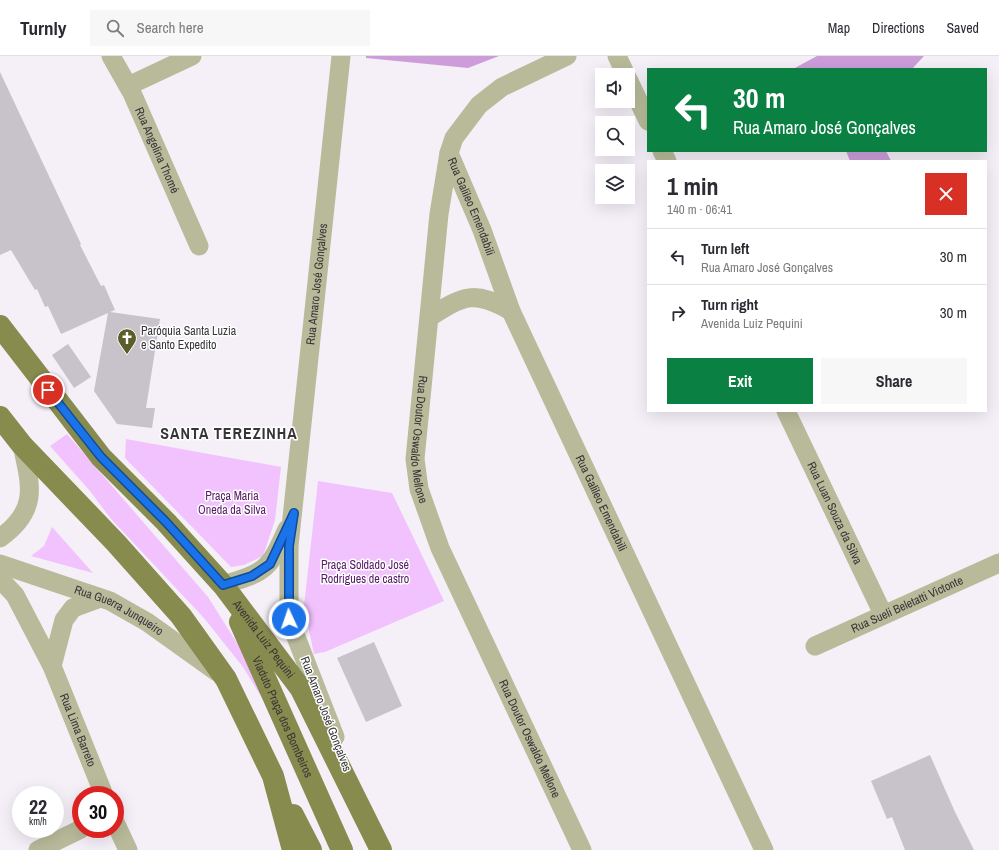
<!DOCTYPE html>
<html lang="en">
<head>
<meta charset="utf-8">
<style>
	body { margin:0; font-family:"Archivo Narrow",sans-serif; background:#f7f7f7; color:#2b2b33; height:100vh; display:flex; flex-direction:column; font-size:15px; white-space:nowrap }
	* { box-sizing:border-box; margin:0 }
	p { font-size:13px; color:#7c7c81 }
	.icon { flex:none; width:22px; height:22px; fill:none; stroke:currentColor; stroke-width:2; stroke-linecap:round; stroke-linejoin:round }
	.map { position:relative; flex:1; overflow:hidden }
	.details { position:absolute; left:647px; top:104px; width:340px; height:252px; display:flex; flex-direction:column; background:#fff; border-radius:0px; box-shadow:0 4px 16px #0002 }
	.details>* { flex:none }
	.banner { position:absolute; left:647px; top:12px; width:340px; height:84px; border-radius:0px; box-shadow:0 4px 16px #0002; background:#0b8043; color:#fff; overflow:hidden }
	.controls { position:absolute; left:595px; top:12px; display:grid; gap:8px }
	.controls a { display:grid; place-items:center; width:40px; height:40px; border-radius:0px; background:#fff; box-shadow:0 4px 16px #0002; font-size:20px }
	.speed { position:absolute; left:12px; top:730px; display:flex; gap:8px; font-size:20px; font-weight:700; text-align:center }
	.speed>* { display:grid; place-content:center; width:52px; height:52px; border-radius:50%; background:#fff; box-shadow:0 4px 16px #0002; line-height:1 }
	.speed small { font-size:10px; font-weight:400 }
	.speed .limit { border:6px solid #d22; background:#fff; color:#111 }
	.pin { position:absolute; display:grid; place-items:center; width:34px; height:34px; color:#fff; margin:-17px; border:2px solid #fff; border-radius:50%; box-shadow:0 1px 4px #0007 }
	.me { position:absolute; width:44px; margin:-22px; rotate:357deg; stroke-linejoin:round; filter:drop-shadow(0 0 3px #0008) }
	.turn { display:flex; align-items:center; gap:14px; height:84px; padding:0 20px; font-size:18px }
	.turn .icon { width:52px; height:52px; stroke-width:2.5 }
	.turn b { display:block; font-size:28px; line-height:34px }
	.round { display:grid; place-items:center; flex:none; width:42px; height:42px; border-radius:0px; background:#f7f7f7 }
	.head { display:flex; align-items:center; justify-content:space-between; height:68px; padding:0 20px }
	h1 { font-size:24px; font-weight:700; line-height:30px }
	.button { display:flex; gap:8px; margin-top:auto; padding:8px 20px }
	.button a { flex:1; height:46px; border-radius:0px; background:#0b8043; color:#fff; font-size:16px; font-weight:700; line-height:46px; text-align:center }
	.button a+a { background:#f7f7f7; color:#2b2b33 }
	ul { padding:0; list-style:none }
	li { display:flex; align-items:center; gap:12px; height:56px; padding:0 20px; border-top:1px solid #e1e1e2 }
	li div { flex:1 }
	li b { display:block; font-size:15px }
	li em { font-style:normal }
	header { display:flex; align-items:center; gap:24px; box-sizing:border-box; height:56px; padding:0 20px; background:#fff; border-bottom:1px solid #e1e1e2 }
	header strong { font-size:19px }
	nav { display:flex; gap:22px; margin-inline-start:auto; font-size:14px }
	.search { width:280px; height:36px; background:#f7f7f7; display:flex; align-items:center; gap:10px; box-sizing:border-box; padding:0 14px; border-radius:0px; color:#7c7c81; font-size:15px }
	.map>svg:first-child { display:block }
	.green { fill:#f1c2fe }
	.forest { fill:#cd9dda }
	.building { fill:#c8c2ca }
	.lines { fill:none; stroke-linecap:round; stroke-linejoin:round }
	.street { stroke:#b8ba9a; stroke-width:19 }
	.primary { stroke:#878b4d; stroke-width:22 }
	.route-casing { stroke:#114b97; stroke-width:10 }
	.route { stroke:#1a73e8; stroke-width:7 }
	.labels { text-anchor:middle; stroke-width:3; stroke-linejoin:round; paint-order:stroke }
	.street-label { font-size:12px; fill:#373538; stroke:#fff }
	.poi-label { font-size:12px; fill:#373538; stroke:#fff; text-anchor:start }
	.park-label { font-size:12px; fill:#551b64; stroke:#fff }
	.district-label { font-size:16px; font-weight:bold; letter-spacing:1px; fill:#373538; stroke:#fff }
</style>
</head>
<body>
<header>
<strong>Turnly</strong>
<div class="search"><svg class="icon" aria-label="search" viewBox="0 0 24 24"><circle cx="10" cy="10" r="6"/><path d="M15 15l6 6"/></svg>Search here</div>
<nav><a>Map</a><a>Directions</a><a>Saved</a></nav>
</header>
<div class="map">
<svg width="999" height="794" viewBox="0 0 999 794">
	<rect width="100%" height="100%" fill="#f5eff7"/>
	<g class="green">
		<polygon points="67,378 208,541 247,603 275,663 243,611 204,562 111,463 90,435 50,390"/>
		<polygon points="126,383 281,411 275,464 263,500 244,509 231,511 125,402"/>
		<polygon points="318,425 392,437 444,545 325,596 314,598 304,550"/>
		<polygon points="52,471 93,517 31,500 44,490"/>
	</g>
	<g class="forest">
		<polygon points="366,0 499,0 468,12 366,2"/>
		<polygon points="817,0 924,0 912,13 793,13"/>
		<polygon points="846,95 886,95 891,105 850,105"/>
	</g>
	<g class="building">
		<polygon points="0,16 81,188 80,189 101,230 104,229 115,254 110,256 160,263 146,352 155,352 152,372 117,368 94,335 108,257 61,278 48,250 45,251 37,233 35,234 11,194 0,199"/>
		<polygon points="68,288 91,321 74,332 52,299"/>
		<polygon points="374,586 402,650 366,666 337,602"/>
		<polygon points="930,699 955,756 974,794 905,794 892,761 887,763 871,725"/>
	</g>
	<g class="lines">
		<g class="street">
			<path id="s1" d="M111 0 132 37 199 190"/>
			<path id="s2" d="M567 0 502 31 479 49 454 82 449 97 439 158 415 403 419 433 440 492 582 794"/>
			<polyline points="617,0 626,19"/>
			<polyline points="628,23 648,65"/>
			<polyline points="128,30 192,0"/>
			<polyline points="662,95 667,105"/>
			<path id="s3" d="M449 97 482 174 511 255 764 794"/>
			<path d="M430 261C464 239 475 234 511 255"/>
			<path id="s4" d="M786 355 883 558"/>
			<path d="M0 482C39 454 31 430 22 389"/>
			<path id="s5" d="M0 508 110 545 147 566 217 616"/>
			<path id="s6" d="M0 523 15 539 52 610 104 739"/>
			<path d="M223 529C266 516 269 514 287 473"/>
			<path id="s7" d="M815 590 999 507"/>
			<polyline points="52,610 64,564 73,552 100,542"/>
			<path id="s8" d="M335 681 289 563V490L341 0"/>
			<polyline points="115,766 128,794"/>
			<polyline points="38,794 81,773"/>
		</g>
		<g class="primary">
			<path id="s9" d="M0 270 101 401 166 466 223 529 301 633 381 794"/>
			<polyline points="0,361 22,389 116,487 181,560 226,623 273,720 293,794"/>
			<path id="s10" d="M240 566 342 794"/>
			<polyline points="293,759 311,794"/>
		</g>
	</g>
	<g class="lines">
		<g class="route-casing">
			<polyline id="route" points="48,334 101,401 166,466 223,529 252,520 270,508 294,457 289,490 289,563"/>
		</g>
		<use href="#route" class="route"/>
	</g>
	<defs>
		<g id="church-pin" transform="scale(1)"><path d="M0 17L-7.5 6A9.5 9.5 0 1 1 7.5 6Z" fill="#5b5e2b" stroke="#fff"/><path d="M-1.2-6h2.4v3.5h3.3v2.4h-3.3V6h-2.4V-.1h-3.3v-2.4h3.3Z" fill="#fff"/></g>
	</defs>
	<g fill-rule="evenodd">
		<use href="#church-pin" x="127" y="282"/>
	</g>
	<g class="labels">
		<g class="street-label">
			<text dy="4" stroke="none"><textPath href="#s1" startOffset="105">Rua Angelina Thomé</textPath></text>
			<text dy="4" stroke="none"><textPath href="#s3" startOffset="58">Rua Galileo Emendabili</textPath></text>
			<text dy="4" stroke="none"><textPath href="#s8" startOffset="463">Rua Amaro José Gonçalves</textPath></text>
			<text dy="4" stroke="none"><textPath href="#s2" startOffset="447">Rua Doutor Oswaldo Mellone</textPath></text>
			<text dy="4" stroke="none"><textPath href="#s3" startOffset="382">Rua Galileo Emendabili</textPath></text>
			<text dy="4" stroke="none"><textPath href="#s4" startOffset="113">Rua Luan Souza da Silva</textPath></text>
			<text dy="4" stroke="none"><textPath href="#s7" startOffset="101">Rua Sueli Beletatti Victonte</textPath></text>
			<text dy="4" stroke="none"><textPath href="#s5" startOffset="128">Rua Guerra Junqueiro</textPath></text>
			<text dy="4" stroke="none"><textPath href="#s9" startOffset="410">Avenida Luiz Pequini</textPath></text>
			<text transform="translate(326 658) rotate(69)" y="4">Rua Amaro José Gonçalves</text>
			<text dy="4" stroke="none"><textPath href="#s10" startOffset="104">Viaduto Praça dos Bombeiros</textPath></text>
			<text dy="4" stroke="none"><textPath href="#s6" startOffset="171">Rua Lima Barreto</textPath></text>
			<text dy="4" stroke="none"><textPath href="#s2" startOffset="770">Rua Doutor Oswaldo Mellone</textPath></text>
		</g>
		<g class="poi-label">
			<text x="141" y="279">Paróquia Santa Luzia<tspan x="141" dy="14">e Santo Expedito</tspan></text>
		</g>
		<g class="park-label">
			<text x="232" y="444">Praça Maria<tspan x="232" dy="14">Oneda da Silva</tspan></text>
			<text x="365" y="513">Praça Soldado José<tspan x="365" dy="14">Rodrigues de castro</tspan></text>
		</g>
		<g class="district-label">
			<text x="229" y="383">SANTA TEREZINHA</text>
		</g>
	</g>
</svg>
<div class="controls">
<a><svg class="icon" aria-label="sound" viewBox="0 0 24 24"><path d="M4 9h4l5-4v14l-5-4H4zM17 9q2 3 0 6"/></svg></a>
<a><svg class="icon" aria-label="search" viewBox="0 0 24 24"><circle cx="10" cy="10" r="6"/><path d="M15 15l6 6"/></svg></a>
<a><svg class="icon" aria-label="layers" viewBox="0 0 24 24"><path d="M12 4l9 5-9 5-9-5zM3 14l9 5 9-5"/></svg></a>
</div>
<div class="speed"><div>22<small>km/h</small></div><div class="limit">30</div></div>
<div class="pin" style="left:48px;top:334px;background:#d93025"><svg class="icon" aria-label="arrive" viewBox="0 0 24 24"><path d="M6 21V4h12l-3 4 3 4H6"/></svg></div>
<svg class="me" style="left:289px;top:563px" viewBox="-20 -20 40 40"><circle r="17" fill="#1a73e8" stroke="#fff" stroke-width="3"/><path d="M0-11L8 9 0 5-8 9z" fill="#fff"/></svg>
<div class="banner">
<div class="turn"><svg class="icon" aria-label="left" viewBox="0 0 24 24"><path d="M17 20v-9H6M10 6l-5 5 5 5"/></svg><div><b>30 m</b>Rua Amaro José Gonçalves</div></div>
</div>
<section class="details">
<div class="head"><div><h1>1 min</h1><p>140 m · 06:41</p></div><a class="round" style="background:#d93025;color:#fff"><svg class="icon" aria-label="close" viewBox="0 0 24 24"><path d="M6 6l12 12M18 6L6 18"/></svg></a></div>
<ul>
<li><svg class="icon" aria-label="left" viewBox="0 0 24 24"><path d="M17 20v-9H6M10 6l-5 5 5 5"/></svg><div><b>Turn left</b><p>Rua Amaro José Gonçalves</p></div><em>30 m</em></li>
<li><svg class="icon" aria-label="right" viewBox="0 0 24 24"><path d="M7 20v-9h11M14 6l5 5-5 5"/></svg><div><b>Turn right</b><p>Avenida Luiz Pequini</p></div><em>30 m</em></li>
</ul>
<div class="button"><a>Exit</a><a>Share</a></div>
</section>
</div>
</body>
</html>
